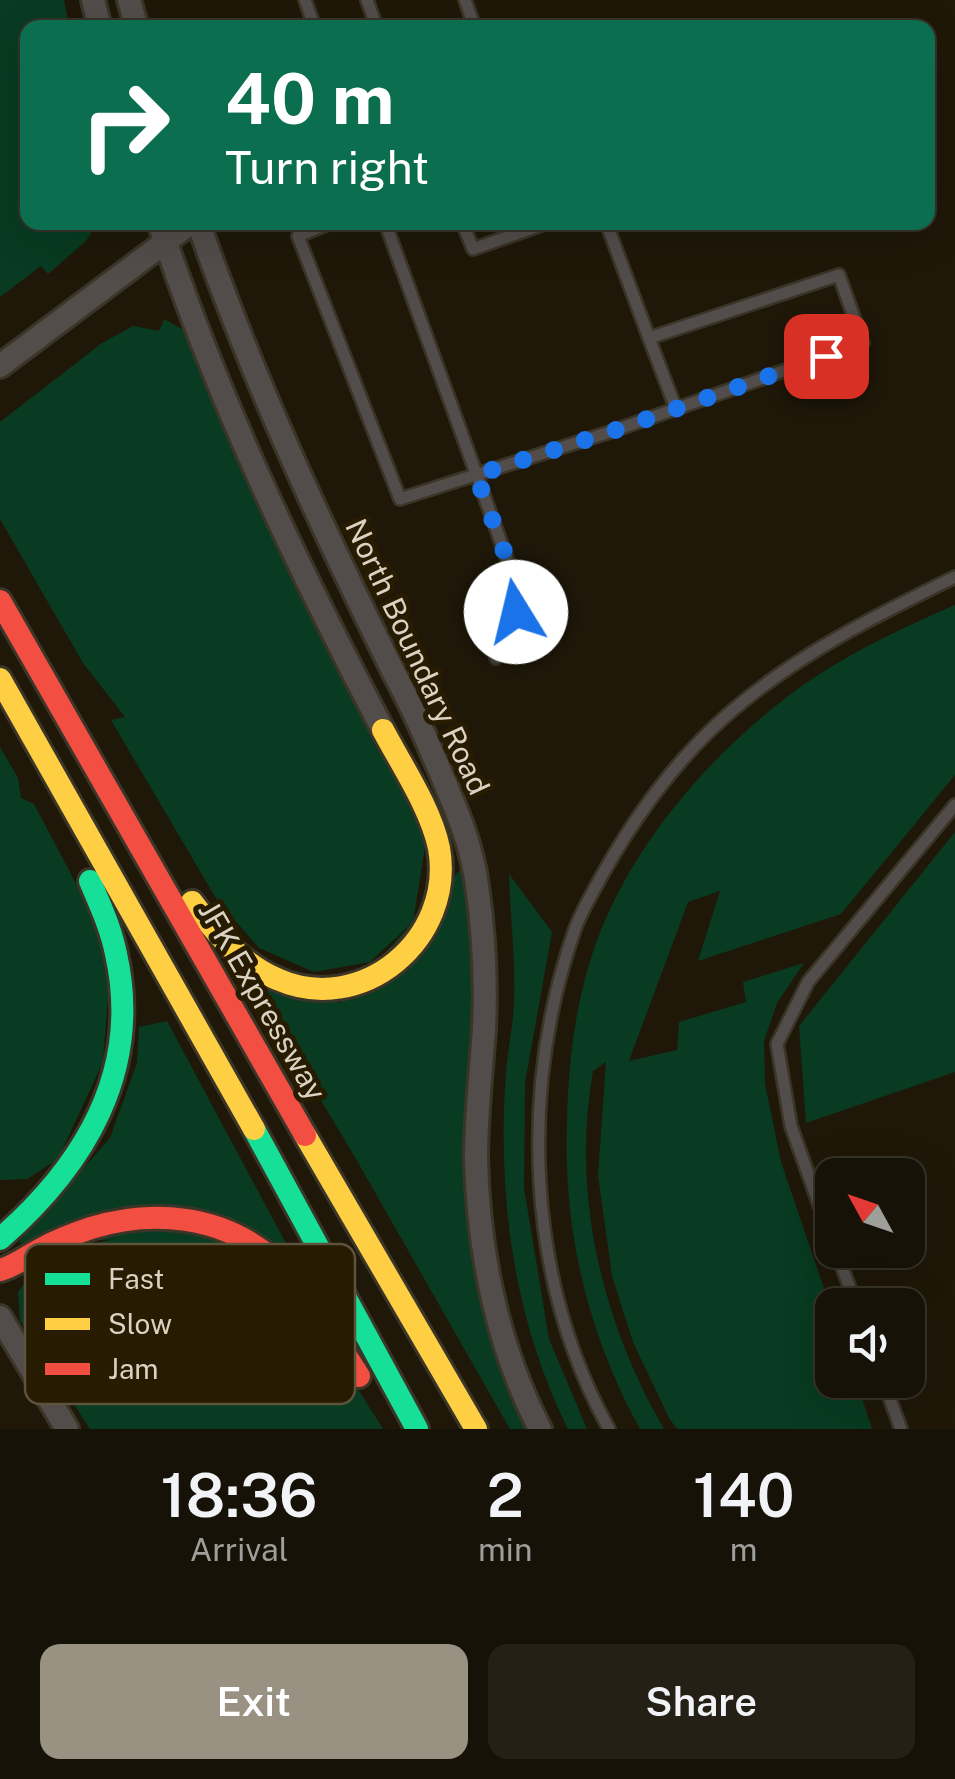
<!DOCTYPE html>
<html lang="en">
<head>
<meta charset="utf-8">
<style>
	body { margin:0; font-family:"Public Sans",sans-serif; background:#242015; color:#f1f3f6; height:100vh; display:flex; flex-direction:column; font-size:38px; white-space:nowrap }
	* { box-sizing:border-box; margin:0 }
	p { font-size:32px; color:#9e9e9b }
	.icon { flex:none; width:55px; height:55px; fill:none; stroke:currentColor; stroke-width:2; stroke-linecap:round; stroke-linejoin:round }
	.map { position:relative; height:1429px; overflow:hidden }
	.side { display:flex; flex-direction:column; background:#171207; flex:1 }
	.side>* { flex:none }
	.banner { position:absolute; left:20px; top:20px; width:915px; height:210px; border-radius:20px; box-shadow:0 10px 40px #0002,0 0 0 2px #363228; background:#0b6e4f; color:#fff; overflow:hidden }
	.needle { width:65px; rotate:310deg }
	.buttons { position:absolute; left:815px; top:1158px; display:grid; gap:20px }
	.buttons a { display:grid; place-items:center; width:110px; height:110px; border-radius:20px; background:#171207; box-shadow:0 10px 40px #0002,0 0 0 2px #363228; font-size:50px }
	.pin { position:absolute; display:grid; place-items:center; width:85px; height:85px; color:#fff; margin:-42px; border-radius:20px; box-shadow:0 5px 15px #0006 }
	.me { position:absolute; width:110px; margin:-55px; rotate:351deg; stroke-linejoin:round; filter:drop-shadow(0 0 8px #0008) }
	.turn { display:flex; align-items:center; gap:35px; height:210px; padding:0 40px; font-size:45px }
	.turn .icon { width:130px; height:130px; stroke-width:2.5 }
	.turn b { display:block; font-size:70px; line-height:85px }
	.eta { display:flex; justify-content:space-evenly; align-items:center; height:170px; text-align:center }
	.eta b { font-size:60px; font-weight:600; line-height:70px }
	.cta { display:flex; gap:20px; margin-top:auto; padding:20px 40px }
	.cta a { flex:1; height:115px; border-radius:20px; background:#999182; color:#fff; font-size:40px; font-weight:600; line-height:115px; text-align:center }
	.cta a+a { background:#242015; color:#f1f3f6 }
	.map>svg:first-child { display:block }
	.green { fill:#083b21 }
	.lines { fill:none; stroke-linecap:round; stroke-linejoin:round }
	.lane-casing { stroke:#3b3528; stroke-width:16 }
	.street-casing { stroke:#3b3528; stroke-width:28 }
	.fast-casing { stroke:#3b3528; stroke-width:28 }
	.slow-casing { stroke:#3b3528; stroke-width:28 }
	.jam-casing { stroke:#3b3528; stroke-width:28 }
	.lane { stroke:#524d4a; stroke-width:11 }
	.street { stroke:#524d4a; stroke-width:22 }
	.fast { stroke:#16e098; stroke-width:22 }
	.slow { stroke:#ffcf43; stroke-width:22 }
	.jam { stroke:#f24e42; stroke-width:22 }
	.route { stroke:#1a73e8; stroke-width:18; stroke-dasharray:0 32.4 }
	.labels { text-anchor:middle; stroke-width:10; stroke-linejoin:round; paint-order:stroke }
	.street-label { font-size:30px; fill:#dad2c3; stroke:#271b01 }
	.key { fill:#271b01; stroke:#5d523b; stroke-width:2.5 }
	.key-label { font-size:28px; fill:#dad2c3 }
</style>
</head>
<body>
<div class="map">
<svg width="955" height="1429" viewBox="0 0 955 1429">
	<rect width="100%" height="100%" fill="#1f1809"/>
	<g class="green">
		<polygon points="0,0 64,0 68,20 60,22 60,27 28,28 28,222 97,223 86,241 48,274 41,266 0,297"/>
		<polygon points="164,319 182,329 199,359 311,614 393,773 427,834 413,922 370,962 314,972 259,948 217,900 111,720 125,717 83,663 0,519 0,422 102,343 133,326 159,331"/>
		<path d="M955 605V775L841 914 698 961 720 891 688 902 629 1061 677 1050 679 1022 746 1002 743 982 804 963 777 1003 764 1041 765 1084 781 1162 832 1312V1380H856L872 1429H677L669 1418 633 1342 612 1276 598 1175 606 1062 593 1071C571 1194 602 1322 664 1429H640C588 1335 563 1231 567 1123 568 1067 574 1012 591 958 624 853 707 756 795 691 844 655 900 629 955 605Z"/>
		<polygon points="0,747 18,778 21,798 34,804 70,872 96,926 109,985 103,1062 58,1159 27,1179 0,1180"/>
		<polygon points="955,832 955,1072 806,1123 799,1026"/>
		<polygon points="469,868 477,920 481,1257 534,1429 510,1429 356,1159 275,1023 253,979 340,1003 460,870"/>
		<path d="M509 874 552 932 525 1083 524 1188 549 1339 587 1429H568C513 1319 497 1194 506 1072 508 1049 513 1026 514 1003 516 961 510 916 509 874Z"/>
		<polygon points="167,1021 298,1266 262,1234 18,1243 110,1138 137,1063 139,1027"/>
		<polygon points="167,1228 230,1242 348,1373 383,1429 90,1429 20,1321 18,1292 38,1266 86,1245"/>
	</g>
	<g class="lines">
		<g class="lane-casing">
			<g id="lane">
				<polyline points="305,0 315,28"/>
				<polyline points="367,0 377,28"/>
				<polyline points="465,0 475,28"/>
				<polyline points="333,222 298,236 400,499 610,432 863,343 839,275 649,338 606,222"/>
				<polyline points="385,222 519,592 514,633 496,658"/>
				<polyline points="462,222 473,249 550,222"/>
				<polyline points="649,338 676,409"/>
				<polyline points="832,1241 791,1126 777,1044 808,982 955,805"/>
				<polyline points="836,1250 856,1305"/>
				<polyline points="883,1380 901,1429"/>
				<path d="M609 1429C526 1279 519 1089 575 929 580 915 588 901 595 888 630 823 677 757 734 709 800 653 877 615 955 577"/>
			</g>
		</g>
		<g class="street-casing">
			<g id="street">
				<polyline points="93,0 100,28"/>
				<polyline points="129,0 137,28"/>
				<path d="M159 222C217 399 297 566 383 730"/>
				<path d="M198 222C252 378 322 528 395 675 412 706 426 738 440 771 456 809 472 845 477 886 484 933 486 982 484 1029 481 1072 476 1115 476 1158 478 1250 497 1347 540 1429"/>
				<polyline points="0,366 192,222"/>
				<polyline points="0,1317 67,1429"/>
			</g>
		</g>
		<g class="fast-casing">
			<g id="fast">
				<polyline points="254,1129 417,1429"/>
				<path d="M0 1239C85 1165 142 1070 116 954 111 928 100 905 90 881"/>
			</g>
		</g>
		<g class="slow-casing">
			<g id="slow">
				<polyline points="0,679 254,1129"/>
				<path d="M192 902C215 932 241 964 277 979 362 1017 455 939 439 848 431 809 402 766 383 730"/>
				<polyline points="305,1135 476,1429"/>
			</g>
		</g>
		<g class="jam-casing">
			<g id="jam">
				<polyline points="0,601 305,1135"/>
				<path d="M0 1270C15 1266 27 1256 41 1249 57 1240 73 1234 91 1228 152 1209 222 1215 272 1259 308 1291 333 1336 359 1376"/>
			</g>
		</g>
		<use href="#lane" class="lane"/>
		<use href="#street" class="street"/>
		<use href="#fast" class="fast"/>
		<use href="#slow" class="slow"/>
		<use href="#jam" class="jam"/>
	</g>
	<g class="lines">
		<polyline class="route" points="516,612 519,592 476,475 610,432 826,356"/>
	</g>
	<g class="labels">
		<g class="street-label">
			<text transform="translate(417 657) rotate(65)" y="10">North Boundary Road</text>
			<text transform="translate(262 1001) rotate(60)" y="10">JFK Expressway</text>
		</g>
	</g>
	<rect x="25" y="1244" width="330" height="160" rx="15" class="key"/>
	<rect x="45" y="1273" width="45" height="12" fill="#16e098"/>
	<rect x="45" y="1318" width="45" height="12" fill="#ffcf43"/>
	<rect x="45" y="1363" width="45" height="12" fill="#f24e42"/>
	<g class="key-label">
		<text x="108" y="1289">Fast</text>
		<text x="108" y="1334">Slow</text>
		<text x="108" y="1379">Jam</text>
	</g>
</svg>
<div class="buttons">
<a><svg class="needle" viewBox="-14 -14 28 28"><path d="M0-13l5 13h-10z" fill="#e53935"/><path d="M0 13l5-13h-10z" fill="#9e9e9b"/></svg></a>
<a><svg class="icon" aria-label="sound" viewBox="0 0 24 24"><path d="M4 9h4l5-4v14l-5-4H4zM17 9q2 3 0 6"/></svg></a>
</div>
<div class="pin" style="left:826px;top:356px;background:#d93025"><svg class="icon" aria-label="arrive" viewBox="0 0 24 24"><path d="M6 21V4h12l-3 4 3 4H6"/></svg></div>
<svg class="me" style="left:516px;top:612px" viewBox="-20 -20 40 40"><circle r="19" fill="#fff"/><path d="M0-13L10 11 0 6-10 11z" fill="#1a73e8"/></svg>
<div class="banner">
<div class="turn"><svg class="icon" aria-label="right" viewBox="0 0 24 24"><path d="M7 20v-9h11M14 6l5 5-5 5"/></svg><div><b>40 m</b>Turn right</div></div>
</div>
</div>
<section class="side">
<div class="eta">
<div><b>18:36</b><p>Arrival</p></div>
<div><b>2</b><p>min</p></div>
<div><b>140</b><p>m</p></div>
</div>
<div class="cta"><a>Exit</a><a>Share</a></div>
</section>
</body>
</html>
